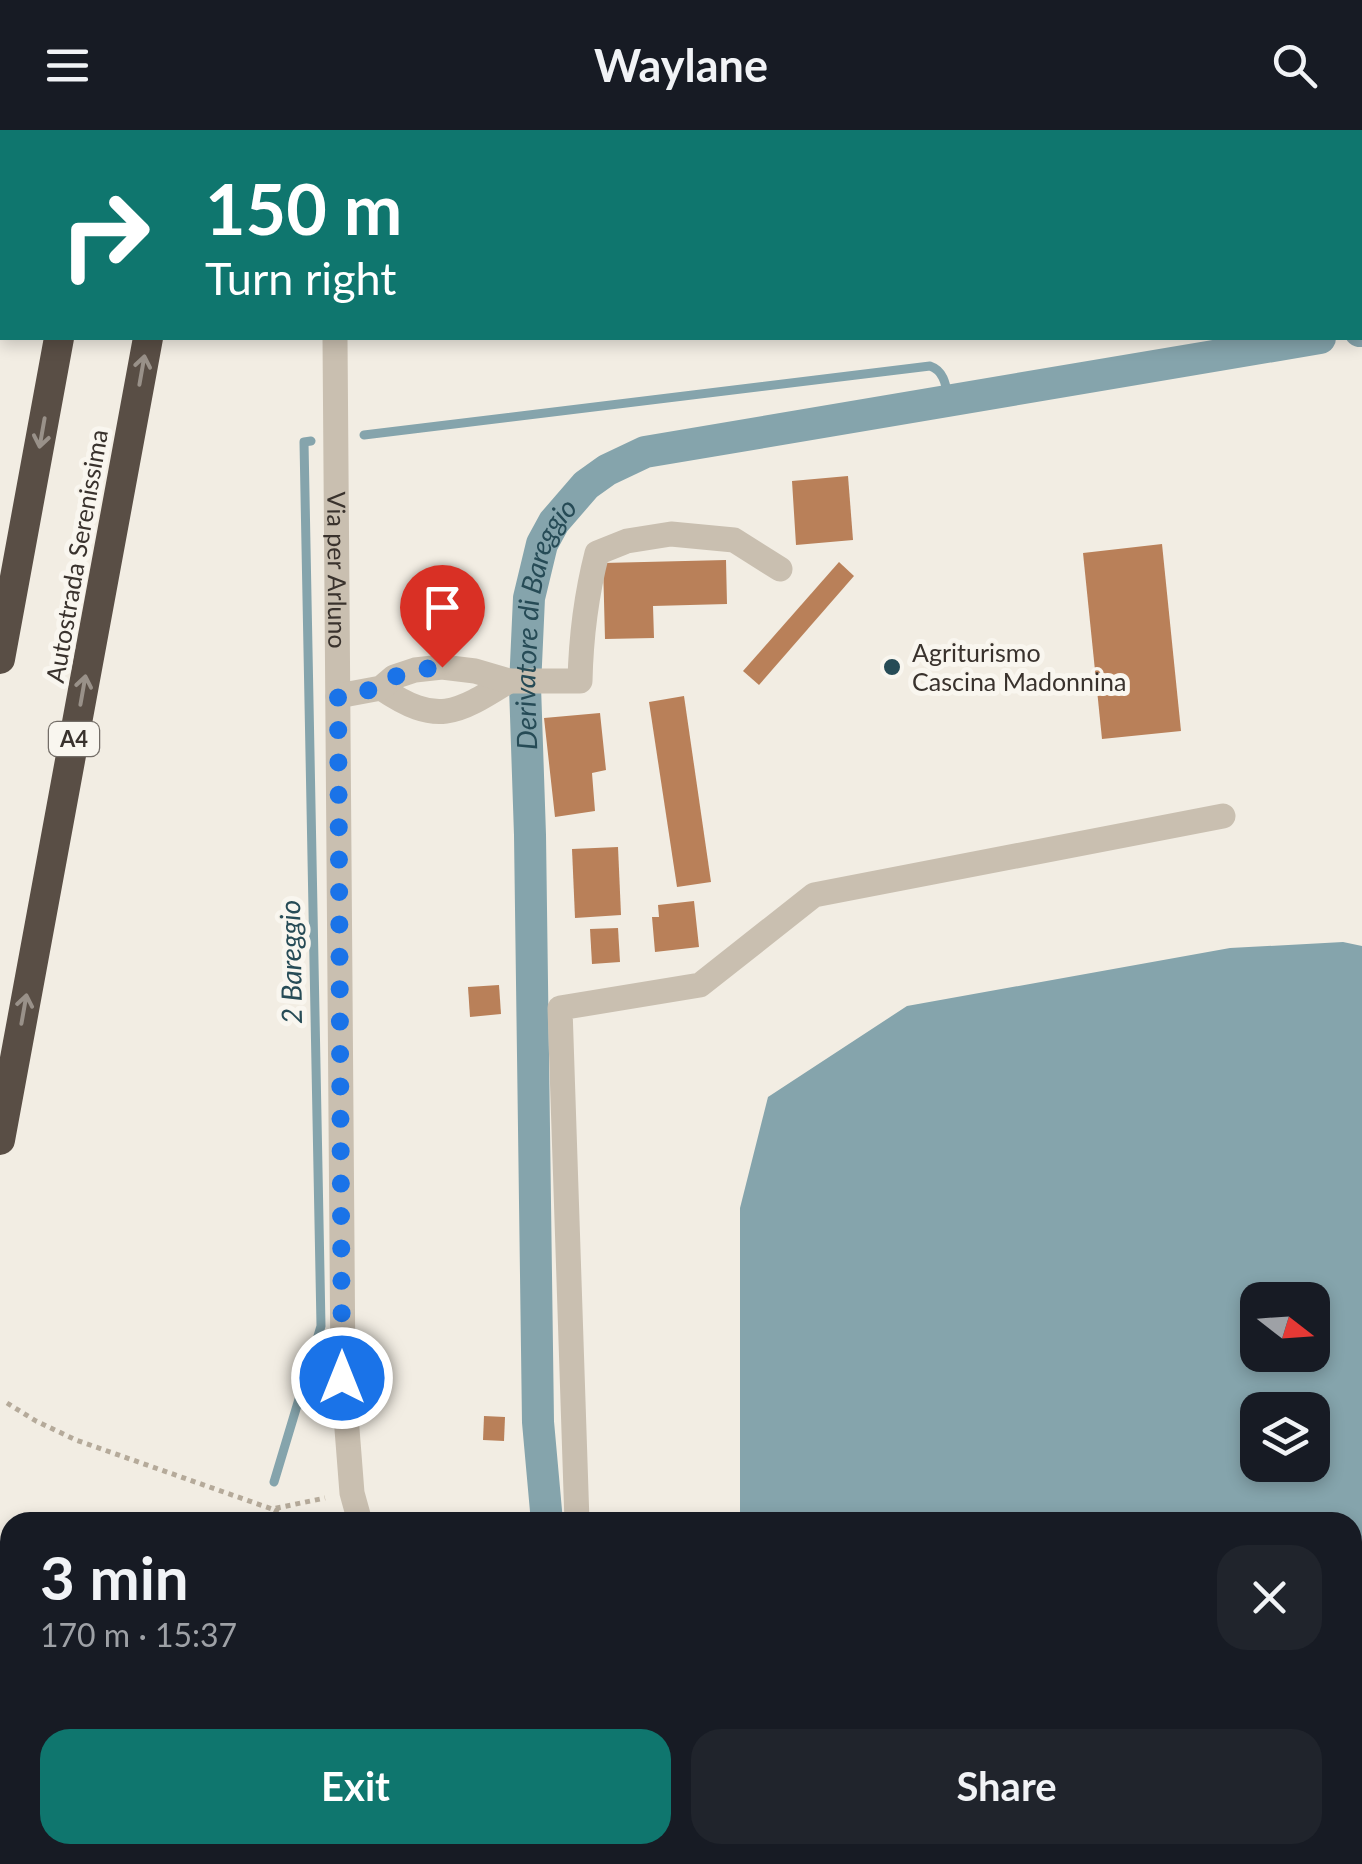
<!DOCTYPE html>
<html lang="en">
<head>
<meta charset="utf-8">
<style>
	body { margin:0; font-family:Lato,sans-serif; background:#20242c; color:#f1f3f6; height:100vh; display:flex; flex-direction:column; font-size:38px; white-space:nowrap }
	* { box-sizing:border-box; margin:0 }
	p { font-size:32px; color:#9ea1a6 }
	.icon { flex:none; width:55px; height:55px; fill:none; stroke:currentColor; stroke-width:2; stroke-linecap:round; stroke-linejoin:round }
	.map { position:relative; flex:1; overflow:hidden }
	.panel { position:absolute; left:0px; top:1382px; width:1362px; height:352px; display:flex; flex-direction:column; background:#171b24; border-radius:30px 30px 0 0; box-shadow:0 5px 15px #0003 }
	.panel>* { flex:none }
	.guide { position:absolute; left:0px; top:0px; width:1362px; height:210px; box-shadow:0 5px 15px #0003; background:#0f766e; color:#fff; overflow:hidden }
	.needle { width:65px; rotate:107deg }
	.tools { position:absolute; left:1240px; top:1152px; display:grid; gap:20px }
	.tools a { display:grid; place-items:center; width:90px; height:90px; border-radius:20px; background:#171b24; box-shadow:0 5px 15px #0003; font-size:50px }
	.pin { position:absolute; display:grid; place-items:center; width:85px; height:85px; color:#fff; margin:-102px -42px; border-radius:50% 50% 50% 0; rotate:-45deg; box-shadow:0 0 10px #0007 }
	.pin .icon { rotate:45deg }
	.me { position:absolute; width:110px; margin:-55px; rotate:0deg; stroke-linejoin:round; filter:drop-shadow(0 0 8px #0008) }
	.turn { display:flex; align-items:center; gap:35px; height:210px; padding:0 40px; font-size:45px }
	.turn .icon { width:130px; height:130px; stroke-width:2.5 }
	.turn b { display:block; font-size:70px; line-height:85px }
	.round { display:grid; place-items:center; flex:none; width:105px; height:105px; border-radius:30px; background:#20242c }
	.overview { display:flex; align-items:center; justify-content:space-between; height:170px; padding:0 40px }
	h1 { font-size:60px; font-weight:700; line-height:75px }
	.action { display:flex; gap:20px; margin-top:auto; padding:20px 40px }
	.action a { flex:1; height:115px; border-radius:30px; background:#0f766e; color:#fff; font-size:40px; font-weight:700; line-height:115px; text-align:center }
	.action a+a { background:#20242c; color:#f1f3f6 }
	header { display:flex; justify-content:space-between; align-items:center; height:130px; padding:0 40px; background:#171b24; font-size:45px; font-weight:700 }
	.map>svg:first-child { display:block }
	.water { fill:#85a4ac; fill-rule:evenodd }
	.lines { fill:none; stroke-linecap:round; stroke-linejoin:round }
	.stream { stroke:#85a4ac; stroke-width:9 }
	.canal { stroke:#85a4ac; stroke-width:32 }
	.building { fill:#b98059 }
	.path { stroke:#b5aa9a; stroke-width:5; stroke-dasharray:5 5; stroke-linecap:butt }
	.minor { stroke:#c9bfb0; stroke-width:25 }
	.highway { stroke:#594e45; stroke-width:30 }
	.oneway { stroke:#999189 }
	.route { stroke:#1a73e8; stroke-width:18; stroke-dasharray:0 32.4 }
	.poi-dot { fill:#264b56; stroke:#f9f6ef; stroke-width:4 }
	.labels { text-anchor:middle; stroke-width:10; stroke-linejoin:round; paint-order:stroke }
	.shield { fill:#f9f6ef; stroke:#736d67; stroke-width:2.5 }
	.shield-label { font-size:22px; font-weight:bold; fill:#39322d }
	.street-label { font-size:25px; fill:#39322d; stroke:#f9f6ef }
	.poi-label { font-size:25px; fill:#39322d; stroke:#f9f6ef; text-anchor:start }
	.water-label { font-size:28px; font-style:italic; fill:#264b56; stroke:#f9f6ef }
</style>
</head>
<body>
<header><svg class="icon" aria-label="menu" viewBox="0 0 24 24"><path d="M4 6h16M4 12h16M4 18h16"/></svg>Waylane<svg class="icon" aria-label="search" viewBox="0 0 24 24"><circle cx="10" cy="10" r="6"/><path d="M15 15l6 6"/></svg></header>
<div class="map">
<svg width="1362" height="1734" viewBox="0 0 1362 1734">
	<rect width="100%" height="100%" fill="#f2ede3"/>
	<path class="water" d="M1343 812 1362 816V1734H779L777 1725H1352V1392H740V1078L768 967 907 876 1230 818ZM1258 1170H1312V1225H1258ZM1258 1280H1312V1335H1258Z"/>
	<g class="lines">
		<g class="stream">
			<path d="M364 305 930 236C945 241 946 257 949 271"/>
			<polyline points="274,1352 321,1196 304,312 311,311"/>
			<polyline points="260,1392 263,1388"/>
		</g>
		<g class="canal">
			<polyline points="1360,201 1362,200"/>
			<path id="s1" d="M547 1392 538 1292 530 705 525 556 529 468 542 414 554 392 586 355 607 340 645 322 1320 208"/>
			<polyline points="587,1725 588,1734"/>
		</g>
	</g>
	<g class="building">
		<polygon points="848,346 853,410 796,415 792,351"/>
		<polygon points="1162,414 1181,601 1102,609 1083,423"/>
		<polygon points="726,430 727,474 653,476 654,508 605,509 603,433"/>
		<polygon points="839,432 854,446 759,555 743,541"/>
		<polygon points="684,566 711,752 677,757 649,572"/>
		<polygon points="600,583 606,640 592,643 595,681 555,687 544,588"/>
		<polygon points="618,717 621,785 575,788 572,719"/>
		<polygon points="694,771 699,817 655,822 652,787 659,787 658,775"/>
		<polygon points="618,798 620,832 592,834 590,799"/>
		<polygon points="499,855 501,884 470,887 468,857"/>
		<polygon points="484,1286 505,1287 504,1311 483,1310"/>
	</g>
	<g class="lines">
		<g class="path">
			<polyline points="7,1273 36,1291 76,1310 272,1379 325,1368"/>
			<polyline points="274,1380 298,1392"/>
		</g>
		<g class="minor">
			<polyline points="340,2 340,0"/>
			<path id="s2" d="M335 208 343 1248 352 1363 360 1392"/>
			<path d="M381 558C437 596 456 584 509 551"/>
			<path d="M338 566 381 558 394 547 415 540 442 537 475 541 509 551H580C581 507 586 466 597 423L627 411 671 404 734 410 780 439"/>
			<polyline points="577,1392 560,878 700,855 814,765 1223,686"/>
			<polyline points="486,1725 491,1734"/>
			<polyline points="612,1725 614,1734"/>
		</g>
		<g class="highway">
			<polyline points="97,2 97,0"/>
			<polyline points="185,2 186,0"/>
			<polyline points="0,529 59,208"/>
			<polyline points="0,1010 148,208"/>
		</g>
	</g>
	<defs><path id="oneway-shaft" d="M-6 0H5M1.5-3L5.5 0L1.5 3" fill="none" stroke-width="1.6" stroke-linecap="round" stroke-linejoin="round" transform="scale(2.5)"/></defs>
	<g class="oneway">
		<use href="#oneway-shaft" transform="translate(142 240) rotate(-80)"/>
		<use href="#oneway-shaft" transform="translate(42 303) rotate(100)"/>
		<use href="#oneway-shaft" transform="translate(83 560) rotate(-80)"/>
		<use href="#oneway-shaft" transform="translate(24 879) rotate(-80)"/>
	</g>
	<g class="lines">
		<polyline class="route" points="342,1248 338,566 381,558 394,547 415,540 442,537"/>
	</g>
	<circle class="poi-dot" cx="892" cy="537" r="10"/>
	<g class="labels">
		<rect class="shield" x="49" y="592" width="50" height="34" rx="8"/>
		<g class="shield-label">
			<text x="74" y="617">A4</text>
		</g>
		<g class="street-label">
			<text transform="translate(77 426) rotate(-80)" y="9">Autostrada Serenissima</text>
			<text dy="9" stroke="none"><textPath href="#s2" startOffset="232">Via per Arluno</textPath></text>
		</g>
		<g class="poi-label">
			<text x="912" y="532">Agriturismo<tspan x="912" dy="29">Cascina Madonnina</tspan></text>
		</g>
		<g class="water-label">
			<text dy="10" stroke="none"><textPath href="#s1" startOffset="902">Derivatore di Bareggio</textPath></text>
			<text transform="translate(291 832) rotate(-91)" y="10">2 Bareggio</text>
		</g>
	</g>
</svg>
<div class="tools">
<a><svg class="needle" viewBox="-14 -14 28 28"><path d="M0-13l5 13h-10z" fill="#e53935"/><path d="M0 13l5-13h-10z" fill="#9ea1a6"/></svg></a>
<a><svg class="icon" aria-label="layers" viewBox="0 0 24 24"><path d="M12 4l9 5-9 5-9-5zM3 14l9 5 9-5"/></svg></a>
</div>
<div class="pin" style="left:442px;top:537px;background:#d93025"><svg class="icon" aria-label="arrive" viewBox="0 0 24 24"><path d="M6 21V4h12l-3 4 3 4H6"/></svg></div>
<svg class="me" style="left:342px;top:1248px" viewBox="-20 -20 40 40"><circle r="17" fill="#1a73e8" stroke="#fff" stroke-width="3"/><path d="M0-11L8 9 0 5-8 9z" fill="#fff"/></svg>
<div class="guide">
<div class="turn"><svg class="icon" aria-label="right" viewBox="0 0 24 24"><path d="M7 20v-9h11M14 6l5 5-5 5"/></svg><div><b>150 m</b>Turn right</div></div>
</div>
<section class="panel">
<div class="overview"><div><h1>3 min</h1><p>170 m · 15:37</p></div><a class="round"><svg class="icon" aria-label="close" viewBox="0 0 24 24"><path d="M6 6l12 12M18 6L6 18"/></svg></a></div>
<div class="action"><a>Exit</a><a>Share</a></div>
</section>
</div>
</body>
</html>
